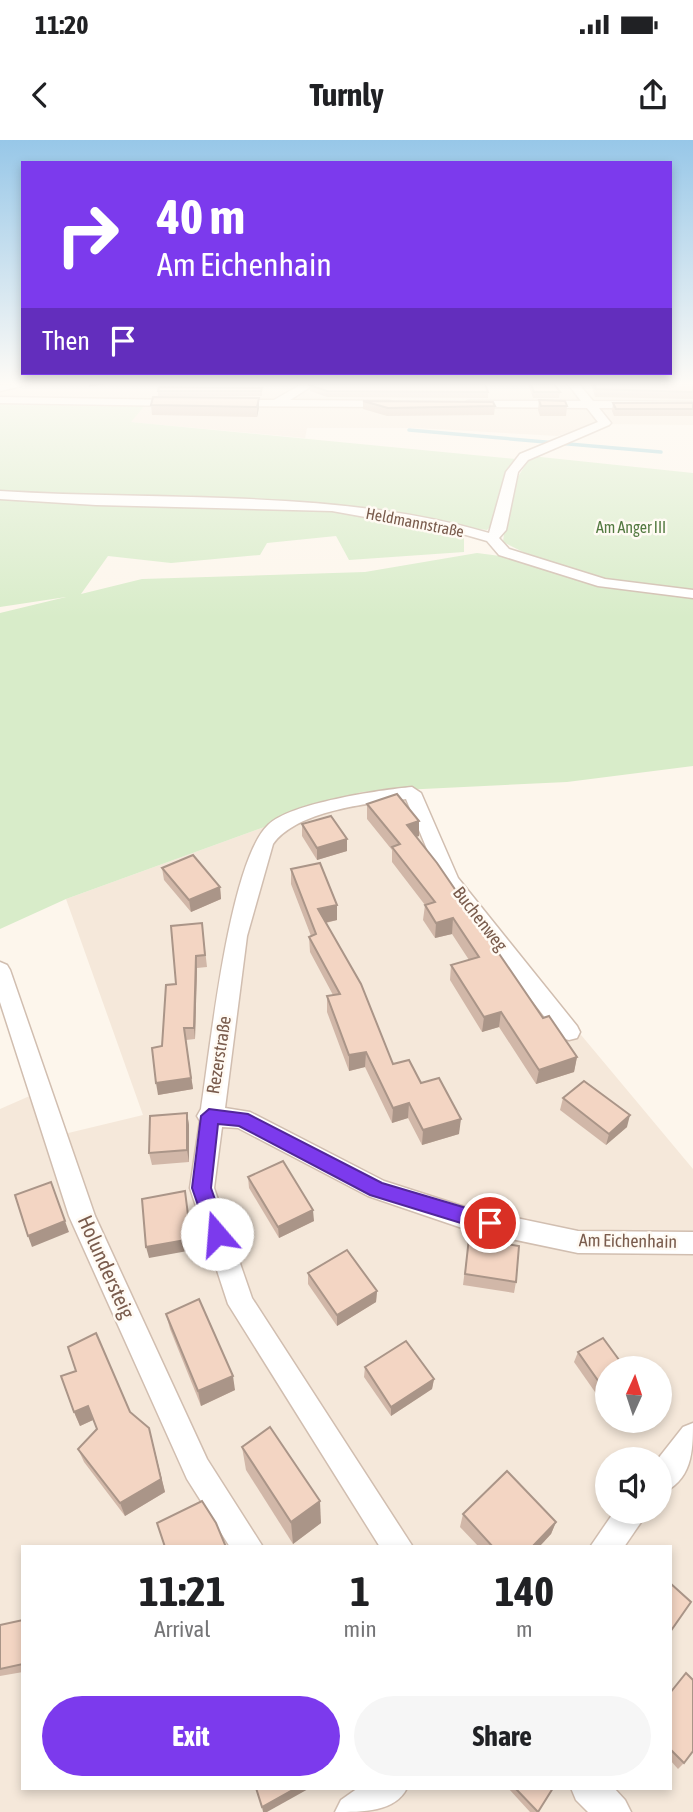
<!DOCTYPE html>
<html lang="en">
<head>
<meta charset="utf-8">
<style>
	body { margin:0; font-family:"Asap Condensed",sans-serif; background:#f6f6f6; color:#202124; height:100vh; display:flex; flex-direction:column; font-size:26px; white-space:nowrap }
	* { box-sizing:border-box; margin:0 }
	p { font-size:23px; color:#757577 }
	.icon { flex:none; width:38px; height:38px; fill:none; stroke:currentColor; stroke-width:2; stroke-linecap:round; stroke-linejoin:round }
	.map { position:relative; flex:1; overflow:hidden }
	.drawer { position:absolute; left:21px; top:1405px; width:651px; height:245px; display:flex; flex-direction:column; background:#fff; border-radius:0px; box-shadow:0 4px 10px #0003 }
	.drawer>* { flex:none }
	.top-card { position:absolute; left:21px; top:21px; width:651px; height:214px; border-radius:0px; box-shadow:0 4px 10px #0003; background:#7c3aed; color:#fff; overflow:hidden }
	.needle { width:46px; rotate:3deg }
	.tools { position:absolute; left:595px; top:1216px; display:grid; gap:14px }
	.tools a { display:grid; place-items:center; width:77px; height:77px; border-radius:50%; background:#fff; box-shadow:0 4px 10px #0003; font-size:35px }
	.pin { position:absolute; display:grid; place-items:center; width:60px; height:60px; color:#fff; margin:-30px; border:4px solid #fff; border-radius:50%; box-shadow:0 2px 7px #0007 }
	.me { position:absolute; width:77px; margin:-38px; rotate:342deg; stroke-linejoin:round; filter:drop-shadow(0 0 5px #0008) }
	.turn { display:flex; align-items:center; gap:24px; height:147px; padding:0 21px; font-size:32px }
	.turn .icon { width:91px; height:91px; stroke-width:2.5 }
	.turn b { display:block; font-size:49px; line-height:60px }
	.then { display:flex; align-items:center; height:66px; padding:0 21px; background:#0003; gap:14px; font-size:26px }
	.eta { display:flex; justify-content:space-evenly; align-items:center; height:119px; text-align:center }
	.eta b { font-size:42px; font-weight:700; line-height:49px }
	.button { display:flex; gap:14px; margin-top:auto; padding:14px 21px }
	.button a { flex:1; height:80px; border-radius:42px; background:#7c3aed; color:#fff; font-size:28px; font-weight:700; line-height:80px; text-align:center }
	.button a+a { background:#f6f6f6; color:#202124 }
	.status { display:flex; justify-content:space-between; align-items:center; height:49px; padding:0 35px; background:#fff; direction:ltr }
	.status svg { height:19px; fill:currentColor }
	header { display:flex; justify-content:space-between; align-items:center; height:91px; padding:0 21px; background:#fff; font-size:32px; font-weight:700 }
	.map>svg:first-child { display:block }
	.residential { fill:#f5e8da; fill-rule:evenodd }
	.green { fill:#d8ecc9 }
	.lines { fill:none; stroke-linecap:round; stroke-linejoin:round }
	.stream { stroke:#a5d3da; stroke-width:3.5 }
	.minor-casing { stroke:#d1beb0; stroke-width:3 }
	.minor { fill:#fff; fill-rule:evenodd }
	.wall { fill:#d1b7a8 }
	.shaded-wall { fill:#aa9588 }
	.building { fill:#f3d5c3; stroke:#aa9588; stroke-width:2 }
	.route { fill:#7c3aed; stroke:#51269a; stroke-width:2 }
	.labels { text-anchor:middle; stroke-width:5; stroke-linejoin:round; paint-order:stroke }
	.far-street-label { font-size:16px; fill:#7a5c4d; stroke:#fffaf3 }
	.far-park-label { font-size:16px; fill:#537a41; stroke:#fffaf3 }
	.street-label { font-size:18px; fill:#7a5c4d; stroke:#fffaf3 }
	.near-street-label { font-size:21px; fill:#7a5c4d; stroke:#fffaf3 }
</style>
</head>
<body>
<div class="status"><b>11:20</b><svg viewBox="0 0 49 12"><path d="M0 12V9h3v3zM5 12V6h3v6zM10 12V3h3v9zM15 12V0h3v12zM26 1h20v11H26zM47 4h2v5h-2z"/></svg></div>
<header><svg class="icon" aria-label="back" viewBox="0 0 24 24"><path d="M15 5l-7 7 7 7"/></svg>Turnly<svg class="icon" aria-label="share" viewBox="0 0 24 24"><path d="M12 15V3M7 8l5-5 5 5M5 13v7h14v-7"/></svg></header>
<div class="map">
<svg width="693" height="1672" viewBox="0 0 693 1672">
	<rect width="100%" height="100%" fill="#fdf6ec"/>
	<g class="residential">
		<polygon points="27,244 693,244 693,285 592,284 558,296 417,288 307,288 305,298 130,282 146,264 0,258 0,250"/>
		<path d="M415 650 455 744 693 1029V1672H0V969L41 951 60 995 143 975 66 759 361 652ZM607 1228H660V1281H607ZM607 1320H660V1372H607ZM23 1407H670V1648H23Z"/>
	</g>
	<polygon class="green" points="0,263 146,264 131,282 515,319 508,328 493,384 487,390 464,387 464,412 349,420 336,396 267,403 260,415 171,423 108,416 81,454 142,439 365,432 477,413 541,421 503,402 509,351 531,316 693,333 693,626 567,642 361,652 66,759 0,789 0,473 66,457 0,467"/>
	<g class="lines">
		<polyline class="stream" points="409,290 661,312"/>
		<g class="minor-casing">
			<g id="minor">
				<polygon points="30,244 0,251 0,245"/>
				<polygon points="302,244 315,244 290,260 390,261 396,264 390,267 230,266 224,263 230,260 274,260"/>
				<path d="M568 244H579L593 261 693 262V268H599L611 283 609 285 528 320 518 332 506 390 499 398 509 409 605 439 693 450V458L598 446 499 415 487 401 466 395 332 371 96 365 0 359V351C160 361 335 348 489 393L506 332 520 314 598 282 587 268 468 267 462 264 468 261H581Z"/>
				<polygon points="0,257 180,260 186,263 180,266 0,263"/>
				<path d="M412 647 421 653 458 738 577 886 580 892 577 898 569 900 561 898 442 745 406 659C367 663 297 671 273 704L247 796 225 968 250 972 384 1041 468 1068 578 1091 693 1092V1114L578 1113 468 1090 368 1056 238 988 222 987 214 1048 252 1158 413 1407H380L228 1164 190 1048 200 981 197 976 201 969C210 910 229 722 268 685 290 663 380 650 412 647Z"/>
				<polygon points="0,822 7,825 10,830 95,1076 207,1319 263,1407 230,1407 187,1339 69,1076 0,862"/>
				<path d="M693 1283C693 1312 692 1341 660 1354V1320H657L683 1287Z"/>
				<polygon points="614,1372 648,1372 624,1407 590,1407"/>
				<path d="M358 1648H407C395 1672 363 1672 335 1672L341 1660Z"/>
				<polygon points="571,1648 614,1648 625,1660 631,1672 588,1672 576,1660"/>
			</g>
		</g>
		<use href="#minor" class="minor"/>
	</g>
	<g class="wall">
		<polygon points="528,244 554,244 560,252 559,258 533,258"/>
		<polygon points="591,244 693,244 693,259 595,257"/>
		<polygon points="309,245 488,252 488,258 327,257 310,251"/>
		<polygon points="262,248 262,256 158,256 158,251"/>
		<polygon points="259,258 259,268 257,277 152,275 151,265"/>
		<polygon points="539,260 567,266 566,276 540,276 538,270"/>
		<polygon points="363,261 495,266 494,275 387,276 363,269"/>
		<polygon points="613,263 693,263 693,276 614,276 612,271"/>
		<polygon points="367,664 419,696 416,697 543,878 577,917 574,932 536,944 499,887 482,892 450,840 451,825 469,820 452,794 435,798 423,780 425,765 392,722 392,710 367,679"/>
		<polygon points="302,684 347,711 317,720 302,696"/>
		<polygon points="162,728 220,747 221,759 191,772 164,740"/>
		<polygon points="291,729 337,765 337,780 326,783 393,924 421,943 459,994 422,1005 408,978 392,983 365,927 349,931 327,872 327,856 333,855 310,812 309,797 311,796 291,744"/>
		<polygon points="202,783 207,827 197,828 195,899 186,900 193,949 158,955 162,906"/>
		<polygon points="563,958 627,987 606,1005 560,970"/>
		<polygon points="187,973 189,985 189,1022 152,1025 149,1013"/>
		<polygon points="248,1037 314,1081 279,1098 249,1048"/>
		<polygon points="469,1098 516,1142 514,1153 463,1145"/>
		<polygon points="308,1133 377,1151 376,1162 337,1186 308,1144"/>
		<polygon points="166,1174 235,1250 201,1266 170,1189"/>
		<polygon points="603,1198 607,1259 602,1262 574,1222 578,1212"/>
		<polygon points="365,1227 434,1239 432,1249 391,1276 364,1237"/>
		<polygon points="74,1272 130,1272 149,1288 165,1352 125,1376 84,1322 78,1309 97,1289 93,1280 80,1286"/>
		<polygon points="242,1307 321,1383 293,1404 246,1330"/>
		<polygon points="463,1374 556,1382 551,1394 539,1407 479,1407 460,1387"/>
		<polygon points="23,1480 23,1532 0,1536 0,1485"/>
		<polygon points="686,1533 684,1623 678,1629 670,1620 670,1552"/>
		<polygon points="508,1648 553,1648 538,1672 530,1672"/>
	</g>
	<g class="shaded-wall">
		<polygon points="89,244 106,244 89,247"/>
		<polygon points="259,258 259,268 257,277 257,267"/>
		<polygon points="419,681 419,696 407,700 407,685"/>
		<polygon points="347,699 347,711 317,720 317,708"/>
		<polygon points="220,747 221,759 191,772 189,760"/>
		<polygon points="337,765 337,780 319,784 318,769"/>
		<polygon points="453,778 452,794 435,798 436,783"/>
		<polygon points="196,816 197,828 195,899 194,888"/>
		<polygon points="501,872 499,887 482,892 484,877"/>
		<polygon points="184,888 193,949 158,955 156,943"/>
		<polygon points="366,912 365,927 349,931 349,915"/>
		<polygon points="577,917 574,932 536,944 539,930"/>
		<polygon points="409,963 408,978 392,983 393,968"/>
		<polygon points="187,973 189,985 189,1022 187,1010"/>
		<polygon points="630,975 627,987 606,1005 609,994"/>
		<polygon points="461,979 459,994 422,1005 423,990"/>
		<polygon points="185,1051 193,1110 149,1118 146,1107"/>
		<polygon points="313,1070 314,1081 279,1098 278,1087"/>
		<polygon points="65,1081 69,1092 32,1107 28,1096"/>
		<polygon points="377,1151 376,1162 337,1186 337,1175"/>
		<polygon points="233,1236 235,1250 201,1266 198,1251"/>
		<polygon points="434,1239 432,1249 391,1276 391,1267"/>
		<polygon points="607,1251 607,1259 602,1262 606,1252"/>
		<polygon points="88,1266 93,1280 80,1286 74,1272"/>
		<polygon points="149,1288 165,1352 125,1376 120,1363"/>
		<polygon points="320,1361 321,1383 293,1404 291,1382"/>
		<polygon points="556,1382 551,1394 539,1407 532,1407"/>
		<polygon points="296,1648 310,1648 267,1672 263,1672 262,1667"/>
	</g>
	<g class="building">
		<polygon points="310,244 485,244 488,252 327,251 309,245"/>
		<polygon points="531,244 554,244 560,252 534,252"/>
		<polygon points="594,244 693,244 693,252 596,249"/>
		<polygon points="159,247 262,248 261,251 158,251"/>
		<polygon points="153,257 259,258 257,267 151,265"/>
		<polygon points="539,260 565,261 567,266 541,266"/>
		<polygon points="363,261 493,262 495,266 388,268"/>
		<polygon points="613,263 693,263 693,269 616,269"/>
		<polygon points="397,654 419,681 407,685 437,723 543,878 549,876 577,917 539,930 501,872 484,877 451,825 479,817 453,778 436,783 425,765 435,762 392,707 400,704 367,664"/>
		<polygon points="331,676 347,699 317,708 302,684"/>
		<polygon points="193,715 220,747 189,760 162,728"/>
		<polygon points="320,723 337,765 318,769 361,844 393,924 409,920 421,943 439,938 461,979 423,990 409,963 393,968 366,912 349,915 327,856 340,854 309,797 316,794 291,729"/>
		<polygon points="202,783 205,815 196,816 194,888 184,888 191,938 156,943 152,908 162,906 166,845 176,844 171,786"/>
		<polygon points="584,941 630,975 609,994 563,958"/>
		<polygon points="187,973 187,1010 149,1013 150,976"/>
		<polygon points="283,1021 313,1070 278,1087 248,1037"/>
		<polygon points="51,1042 65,1081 28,1096 15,1055"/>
		<polygon points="185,1051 191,1099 146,1107 142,1059"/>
		<polygon points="469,1098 519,1106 516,1142 465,1134"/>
		<polygon points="347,1110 377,1151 337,1175 308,1133"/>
		<polygon points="199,1159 233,1236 198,1251 166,1174"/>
		<polygon points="96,1193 130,1272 149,1288 161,1339 120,1363 78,1309 97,1289 88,1266 74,1272 61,1236 76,1231 68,1207"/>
		<polygon points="603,1198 625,1228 607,1228 607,1251 606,1252 578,1212"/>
		<polygon points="406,1201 434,1239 391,1267 365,1227"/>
		<polygon points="270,1287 320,1361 291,1382 242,1307"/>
		<polygon points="507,1331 556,1382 532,1407 493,1407 463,1374"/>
		<polygon points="202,1361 216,1383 226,1407 165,1407 157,1383"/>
		<polygon points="670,1443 691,1462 670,1492"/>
		<polygon points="23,1480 23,1524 0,1529 0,1485"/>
		<polygon points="686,1533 693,1540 693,1611 684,1623 670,1609 670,1553"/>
		<polygon points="256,1648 296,1648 262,1667"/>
		<polygon points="515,1648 553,1648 538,1672"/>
	</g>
	<linearGradient id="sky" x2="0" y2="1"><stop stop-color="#97c7e8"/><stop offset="0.51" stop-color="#fefbf6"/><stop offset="1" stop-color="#fefbf6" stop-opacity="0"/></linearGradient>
	<rect width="693" height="478" fill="url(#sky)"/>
	<polygon class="route" points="209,969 248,974 382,1043 490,1075 497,1077 499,1083 497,1089 490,1092 370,1055 239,986 218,984 211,1048 227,1094 224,1100 217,1103 210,1100 192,1048 201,976"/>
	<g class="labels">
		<g class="far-street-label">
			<text transform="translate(415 382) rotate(11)" y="6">Heldmannstraße</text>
		</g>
		<g class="far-park-label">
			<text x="631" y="393">Am Anger III</text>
		</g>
		<g class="street-label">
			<text transform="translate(480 779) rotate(52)" y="6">Buchenweg</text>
			<text transform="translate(219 915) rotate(-81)" y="6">Rezerstraße</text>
			<text transform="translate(628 1101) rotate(1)" y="6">Am Eichenhain</text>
		</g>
		<g class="near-street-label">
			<text transform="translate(106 1127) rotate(66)" y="7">Holundersteig</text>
		</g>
	</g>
</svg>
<div class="tools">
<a><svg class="needle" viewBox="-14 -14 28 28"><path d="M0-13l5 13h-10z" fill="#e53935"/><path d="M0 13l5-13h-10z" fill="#757577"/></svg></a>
<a><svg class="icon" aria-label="sound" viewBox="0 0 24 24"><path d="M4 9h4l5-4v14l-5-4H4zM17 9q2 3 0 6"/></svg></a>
</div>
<div class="pin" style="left:490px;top:1083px;background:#d93025"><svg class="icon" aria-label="arrive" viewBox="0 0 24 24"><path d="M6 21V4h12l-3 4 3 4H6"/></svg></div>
<svg class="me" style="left:217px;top:1094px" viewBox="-20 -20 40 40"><circle r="19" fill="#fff"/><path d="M0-13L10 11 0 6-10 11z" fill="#7c3aed"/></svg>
<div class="top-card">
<div class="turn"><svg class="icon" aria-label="right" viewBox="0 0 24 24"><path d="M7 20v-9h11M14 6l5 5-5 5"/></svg><div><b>40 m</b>Am Eichenhain</div></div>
<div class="then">Then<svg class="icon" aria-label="arrive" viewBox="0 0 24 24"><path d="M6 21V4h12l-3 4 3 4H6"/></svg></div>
</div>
<section class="drawer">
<div class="eta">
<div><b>11:21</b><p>Arrival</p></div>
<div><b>1</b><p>min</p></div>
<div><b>140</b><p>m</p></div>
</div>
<div class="button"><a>Exit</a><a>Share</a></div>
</section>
</div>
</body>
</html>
